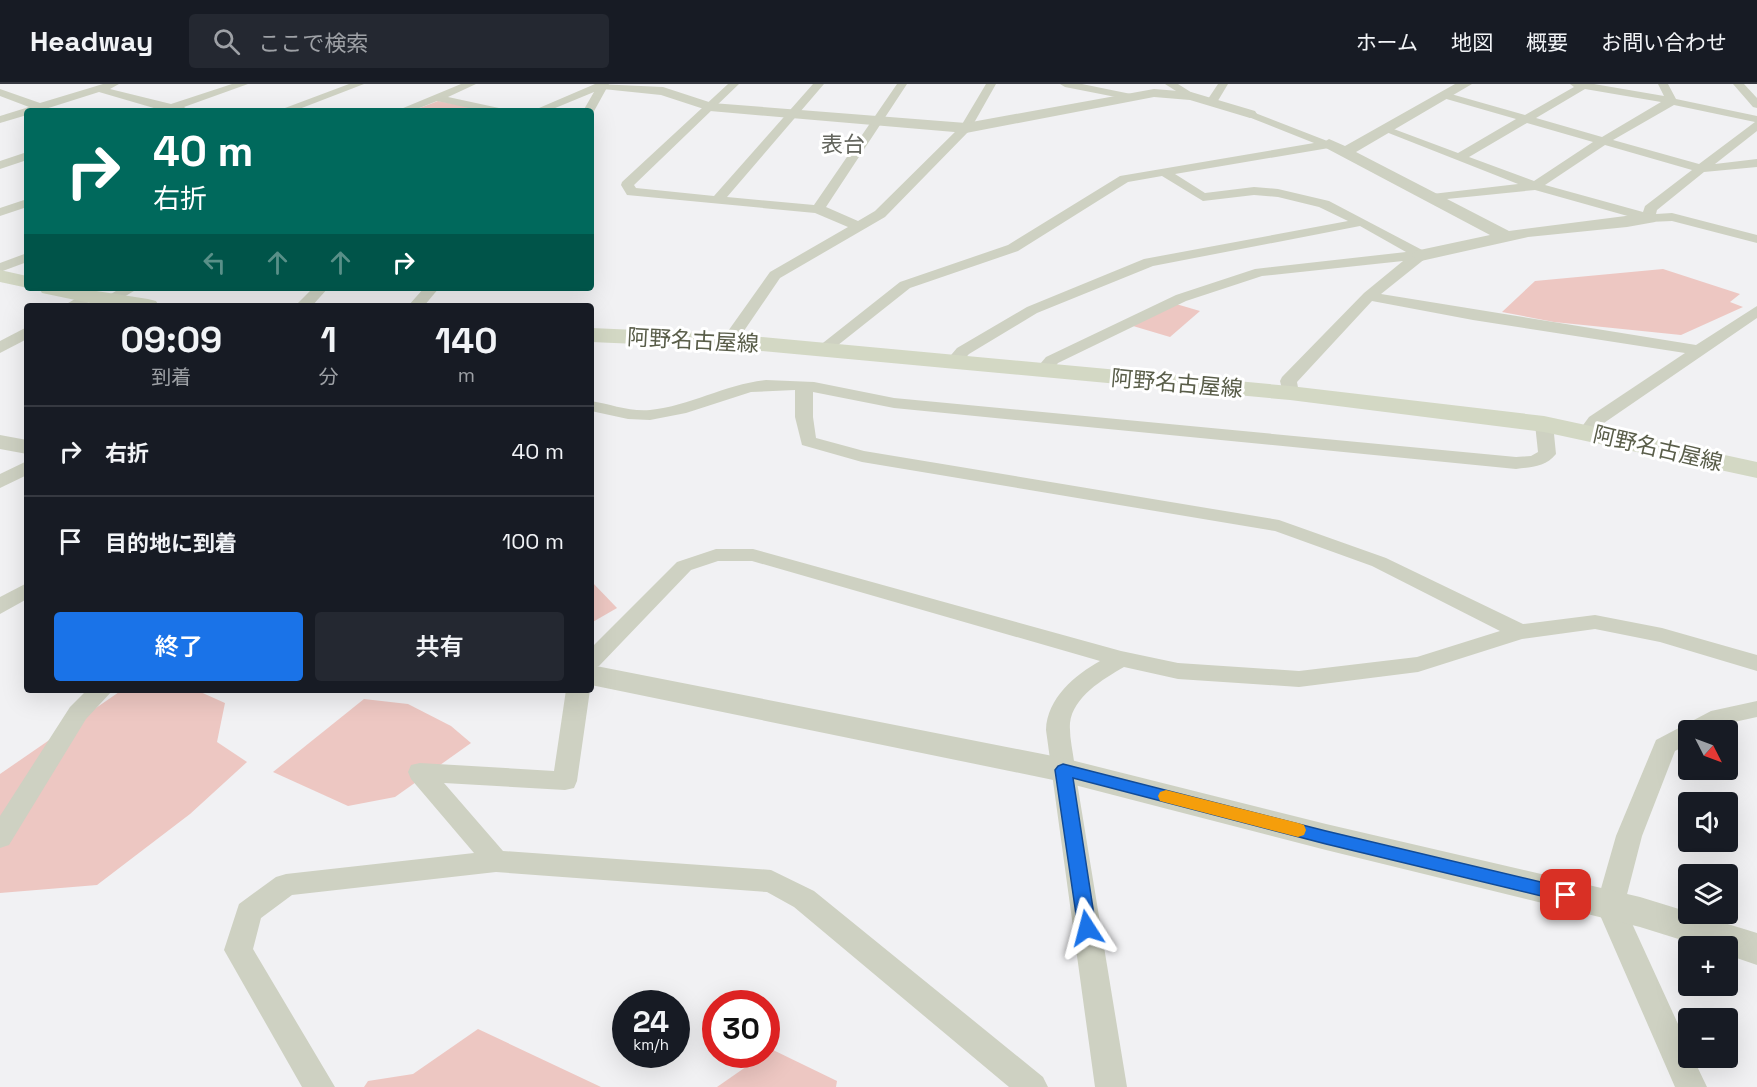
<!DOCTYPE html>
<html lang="ja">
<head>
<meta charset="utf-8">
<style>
	body { margin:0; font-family:"Space Grotesk","Noto Sans JP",sans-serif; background:#242831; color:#f1f3f6; height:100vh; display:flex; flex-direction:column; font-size:22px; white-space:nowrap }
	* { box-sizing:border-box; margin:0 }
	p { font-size:20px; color:#9ea1a6 }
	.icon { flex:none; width:33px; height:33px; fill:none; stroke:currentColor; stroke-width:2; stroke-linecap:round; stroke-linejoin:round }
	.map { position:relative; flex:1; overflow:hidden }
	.side { position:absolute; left:24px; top:219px; width:570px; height:390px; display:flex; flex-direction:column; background:#171b24; border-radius:6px; box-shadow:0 6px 24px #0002 }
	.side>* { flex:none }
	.top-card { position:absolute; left:24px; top:24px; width:570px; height:183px; border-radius:6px; box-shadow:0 6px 24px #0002; background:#00695c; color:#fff; overflow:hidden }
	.needle { width:39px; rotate:132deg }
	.tools { position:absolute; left:1678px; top:636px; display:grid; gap:12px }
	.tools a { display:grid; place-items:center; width:60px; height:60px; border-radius:6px; background:#171b24; box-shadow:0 6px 24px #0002; font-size:30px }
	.speed { position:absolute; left:612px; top:906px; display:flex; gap:12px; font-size:30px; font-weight:700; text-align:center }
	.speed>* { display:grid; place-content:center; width:78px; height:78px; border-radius:50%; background:#171b24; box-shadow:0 6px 24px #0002; line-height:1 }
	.speed small { font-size:15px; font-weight:400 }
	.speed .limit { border:9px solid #d22; background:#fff; color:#111 }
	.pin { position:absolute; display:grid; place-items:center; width:51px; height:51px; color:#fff; margin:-26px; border-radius:12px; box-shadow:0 3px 9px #0006 }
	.me { position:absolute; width:66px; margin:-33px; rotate:351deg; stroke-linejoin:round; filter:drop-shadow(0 0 4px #0008) }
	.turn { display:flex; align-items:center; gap:21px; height:126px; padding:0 30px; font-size:27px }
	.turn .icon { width:78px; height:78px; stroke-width:2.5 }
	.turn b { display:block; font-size:42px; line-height:51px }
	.lanes { display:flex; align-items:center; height:57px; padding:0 30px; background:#0003; justify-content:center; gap:30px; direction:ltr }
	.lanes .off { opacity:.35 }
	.eta { display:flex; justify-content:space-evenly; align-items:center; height:102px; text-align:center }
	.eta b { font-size:36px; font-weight:600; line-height:42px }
	.cta { display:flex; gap:12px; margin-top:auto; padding:12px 30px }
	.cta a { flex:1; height:69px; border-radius:6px; background:#1a73e8; color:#fff; font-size:24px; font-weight:600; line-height:69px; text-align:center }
	.cta a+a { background:#242831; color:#f1f3f6 }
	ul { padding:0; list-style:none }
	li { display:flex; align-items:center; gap:18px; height:90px; padding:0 30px; border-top:2px solid #363941 }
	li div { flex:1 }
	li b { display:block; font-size:22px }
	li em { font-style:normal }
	header { display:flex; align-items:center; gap:36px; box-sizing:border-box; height:84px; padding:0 30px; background:#171b24; border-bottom:2px solid #363941 }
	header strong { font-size:28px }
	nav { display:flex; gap:33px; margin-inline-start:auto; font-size:21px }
	.search { width:420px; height:54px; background:#242831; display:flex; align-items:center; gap:15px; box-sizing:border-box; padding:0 21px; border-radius:6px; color:#9ea1a6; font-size:22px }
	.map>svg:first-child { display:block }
	.green { fill:#edc7c2 }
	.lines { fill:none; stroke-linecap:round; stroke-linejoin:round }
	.minor { fill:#ced1c2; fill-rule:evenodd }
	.tertiary { fill:#ced1c2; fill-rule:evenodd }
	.secondary { fill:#d3d8c4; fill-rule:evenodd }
	.route { fill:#1a73e8; stroke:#114b97; stroke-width:1.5 }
	.slow { fill:#f59e0b }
	.labels { text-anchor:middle; stroke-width:6; stroke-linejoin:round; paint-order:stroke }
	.far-quarter-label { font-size:22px; fill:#63655d; stroke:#fff }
	.street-label { font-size:22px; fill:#595d49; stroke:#fff }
</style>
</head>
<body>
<header>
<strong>Headway</strong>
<div class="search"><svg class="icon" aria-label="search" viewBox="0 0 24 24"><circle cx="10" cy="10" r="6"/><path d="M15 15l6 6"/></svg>ここで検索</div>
<nav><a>ホーム</a><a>地図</a><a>概要</a><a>お問い合わせ</a></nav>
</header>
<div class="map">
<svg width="1757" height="1003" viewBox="0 0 1757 1003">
	<rect width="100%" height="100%" fill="#f1f1f3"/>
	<g class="green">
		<polygon points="438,17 490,27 412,27"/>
		<polygon points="1663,185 1740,210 1730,218 1743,223 1681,251 1554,238 1502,228 1535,197"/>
		<polygon points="1176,220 1200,227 1170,253 1133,242"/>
		<polygon points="591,497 617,524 591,539"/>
		<polygon points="122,606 196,606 225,619 217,658 247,678 190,730 97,801 0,809 0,690"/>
		<polygon points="364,615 408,620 451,642 471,659 395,713 348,722 273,688"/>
		<polygon points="478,945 601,1003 364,1003 368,997 413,990"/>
		<polygon points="771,965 837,997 836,1003 717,1003 763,971 766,970"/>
	</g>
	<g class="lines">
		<g class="minor">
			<polygon points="103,0 119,0 110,5 171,20 232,0 248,0 184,23 190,27 164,27 99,8 39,27 27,27 27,31 0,39 0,32 29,23 0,12 0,5 40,19"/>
			<polygon points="349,0 364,0 294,27 277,27"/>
			<polygon points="461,0 476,0 448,13 499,24 505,27 483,27 437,17 412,27 396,27"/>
			<polygon points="595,0 609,0 593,29 591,30 591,27 583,27 594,8 548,27 532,27"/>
			<polygon points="728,0 739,0 634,101 636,104 714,112 813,0 824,0 727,113 814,121 897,0 907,0 826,123 858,137 875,127 961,42 986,0 996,0 970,46 885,133 780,194 735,260 729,262 721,257 770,188 848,143 815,129 627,111 621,101 622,98"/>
			<polygon points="1060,0 1082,0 1131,10 1137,13 1131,16 1065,3"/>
			<polygon points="1165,0 1178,0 1197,12 1191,15 1187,14"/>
			<polygon points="1218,0 1228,0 1216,20 1208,20 1206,18"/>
			<path d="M1570 0H1594L1664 12 1658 0H1668L1676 15 1757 32V47L1715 80 1757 75V83L1704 88 1657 126 1656 130 1672 129 1757 151V159L1672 137 1649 138 1535 106 1427 117 1425 114 1427 111 1432 110 1518 100 1381 46 1387 42 1391 44 1458 69 1516 35 1443 14V10H1451L1525 31 1574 3ZM1585 5 1661 18 1602 53 1536 34ZM1674 21 1755 38 1699 80 1613 56ZM1527 39 1593 58 1534 97 1469 73ZM1605 61 1692 86 1645 122 1643 128 1545 101Z"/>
			<polygon points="1733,0 1744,0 1757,14 1757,24 1753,23"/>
			<polygon points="1250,27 1335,60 1329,64 1175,90 1205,109 1254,103 1278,105 1329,117 1426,168 1428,171 1426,174 1381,210 1696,261 1757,222 1757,234 1601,341 1593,352 1581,352 1578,348 1589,333 1685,269 1473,236 1372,217 1297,298 1299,309 1296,313 1284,313 1280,297 1282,293 1364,209 1403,177 1262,192 1186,217 1058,279 1049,290 1043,291 1035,286 1046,273 1176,211 1255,185 1406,168 1360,142 1153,182 1037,229 969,270 960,280 948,280 946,277 957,264 1027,223 1144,175 1348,137 1319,123 1278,113 1254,111 1203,117 1162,92 1128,98 1018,167 910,204 828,269 816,269 814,266 900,198 1008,161 1120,92 1314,59 1246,32 1244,30"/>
			<polygon points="27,68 27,76 0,85 0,77"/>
			<polygon points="27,115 27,123 0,132 0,124"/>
			<polygon points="27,169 27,178 0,188 0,179"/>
			<polygon points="121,204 139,204 112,220 102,220 99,217"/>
			<polygon points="313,204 328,204 312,222 295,222"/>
			<polygon points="424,204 439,204 424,222 408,222"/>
			<path d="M87 208 92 210 95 213C86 223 76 222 63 222Z"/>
			<polygon points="27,243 27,255 0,269 0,257"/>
			<path d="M766 296 814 298 894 314 1516 373 1531 372 1538 368 1535 340 1538 336H1550L1553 340 1556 370C1546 383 1531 383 1516 385L894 324 813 308V333L816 354 864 367 1279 436 1386 474 1523 540 1595 531 1662 544 1757 571V587L1660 558 1595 545 1522 555 1418 588 1299 603 1178 595 1124 583C1103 595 1073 613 1070 639 1069 655 1074 671 1075 686L1127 1003H1095L1046 646C1047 614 1075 591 1100 577L752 477H718L691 486 599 582 591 585V564L677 478 716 465H753L1121 567 1178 579 1299 587 1417 573 1500 547 1372 482 1275 447 862 378 802 361 795 333V306L751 308 686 329 650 336 628 335 591 327V317C610 320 630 328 650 326 690 322 726 300 766 296Z"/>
			<polygon points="27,377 27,391 0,404 0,390"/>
			<polygon points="27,499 27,515 0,530 0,513"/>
			<polygon points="87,606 113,606 86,635 9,761 0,764 0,732 70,623"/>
			<polygon points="566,606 590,606 577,697 574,704 565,706 444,699 503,767 771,786 814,807 1043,993 1048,1003 1009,1003 794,823 767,808 496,788 292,811 261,834 253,865 335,1003 302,1003 224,866 239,820 276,793 286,790 474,769 411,695 408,688 411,681 420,679 554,687"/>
			<polygon points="1757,617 1757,633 1725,640 1713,646 1689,646 1689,660 1675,667 1642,752 1624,822 1689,964 1689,974 1693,974 1707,1003 1675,1003 1596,822 1616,752 1656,656 1711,627"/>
		</g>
		<g class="tertiary">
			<polygon points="597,0 663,3 712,19 966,39 1154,5 1191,8 1255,27 1257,30 1250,34 1190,16 1154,13 966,49 710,27 661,11 603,5 598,4"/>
			<polygon points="1455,0 1472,0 1356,68 1509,147 1649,129 1655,130 1658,134 1655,138 1627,143 1528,153 1421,177 1415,175 1412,171 1415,167 1490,151 1324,63 1321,60 1329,55 1345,62"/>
			<polygon points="0,351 27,356 27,370 0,365"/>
			<polygon points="591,581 1063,674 1326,740 1640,813 1757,849 1757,881 1728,871 1728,862 1701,862 1640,843 1326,766 1063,698 591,601"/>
		</g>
		<g class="secondary">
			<polygon points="0,186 27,192 28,204 0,198"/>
			<polygon points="39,204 77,204 148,215 156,217 159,222 104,222 42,209"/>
			<polygon points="591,244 729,250 1290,302 1544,332 1757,378 1757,394 1544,348 1290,316 729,264 591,258"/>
		</g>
	</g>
	<polygon class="route" points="1063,680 1326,747 1566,804 1572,806 1575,811 1572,816 1566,818 1326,760 1073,694 1096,844 1094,850 1087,852 1081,850 1078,844 1055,686 1058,682"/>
	<polygon class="slow" points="1166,706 1298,739 1304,741 1306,746 1304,751 1298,753 1160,717 1158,712 1160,708"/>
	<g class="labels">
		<g class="far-quarter-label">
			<text x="843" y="68">表台</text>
		</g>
		<g class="street-label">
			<text transform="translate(693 256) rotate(3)" y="8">阿野名古屋線</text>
			<text transform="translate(1177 299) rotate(5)" y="8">阿野名古屋線</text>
			<text transform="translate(1658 364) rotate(13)" y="8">阿野名古屋線</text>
		</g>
	</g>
</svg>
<div class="tools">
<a><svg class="needle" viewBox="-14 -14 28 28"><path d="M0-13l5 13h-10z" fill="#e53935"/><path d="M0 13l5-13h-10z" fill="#9ea1a6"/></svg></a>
<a><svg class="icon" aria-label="sound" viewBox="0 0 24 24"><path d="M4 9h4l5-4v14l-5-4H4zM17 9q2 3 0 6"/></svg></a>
<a><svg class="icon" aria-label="layers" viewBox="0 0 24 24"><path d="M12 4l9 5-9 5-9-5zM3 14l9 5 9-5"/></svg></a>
<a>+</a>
<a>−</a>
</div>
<div class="speed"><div>24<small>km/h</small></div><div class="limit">30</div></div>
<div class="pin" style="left:1566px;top:811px;background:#d93025"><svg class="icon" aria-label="arrive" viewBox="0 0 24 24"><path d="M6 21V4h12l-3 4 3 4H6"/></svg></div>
<svg class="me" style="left:1087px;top:844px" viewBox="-20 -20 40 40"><path d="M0-17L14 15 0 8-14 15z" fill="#1a73e8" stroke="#fff" stroke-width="4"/></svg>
<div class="top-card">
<div class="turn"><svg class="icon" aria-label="right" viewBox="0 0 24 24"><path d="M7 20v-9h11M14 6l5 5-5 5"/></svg><div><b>40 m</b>右折</div></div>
<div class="lanes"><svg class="icon off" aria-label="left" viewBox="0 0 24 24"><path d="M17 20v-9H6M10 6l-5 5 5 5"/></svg><svg class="icon off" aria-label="ahead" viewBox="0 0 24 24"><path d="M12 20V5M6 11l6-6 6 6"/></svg><svg class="icon off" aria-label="ahead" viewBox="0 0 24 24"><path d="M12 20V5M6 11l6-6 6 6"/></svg><svg class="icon" aria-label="right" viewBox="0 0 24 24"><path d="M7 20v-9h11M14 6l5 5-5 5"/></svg></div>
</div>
<section class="side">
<div class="eta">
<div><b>09:09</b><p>到着</p></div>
<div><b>1</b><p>分</p></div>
<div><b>140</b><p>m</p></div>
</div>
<ul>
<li><svg class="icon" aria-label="right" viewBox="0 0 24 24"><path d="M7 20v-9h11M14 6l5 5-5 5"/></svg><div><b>右折</b></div><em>40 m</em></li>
<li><svg class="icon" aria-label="arrive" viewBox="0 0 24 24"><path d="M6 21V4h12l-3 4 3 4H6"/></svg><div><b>目的地に到着</b></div><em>100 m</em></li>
</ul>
<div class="cta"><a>終了</a><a>共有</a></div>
</section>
</div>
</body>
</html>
